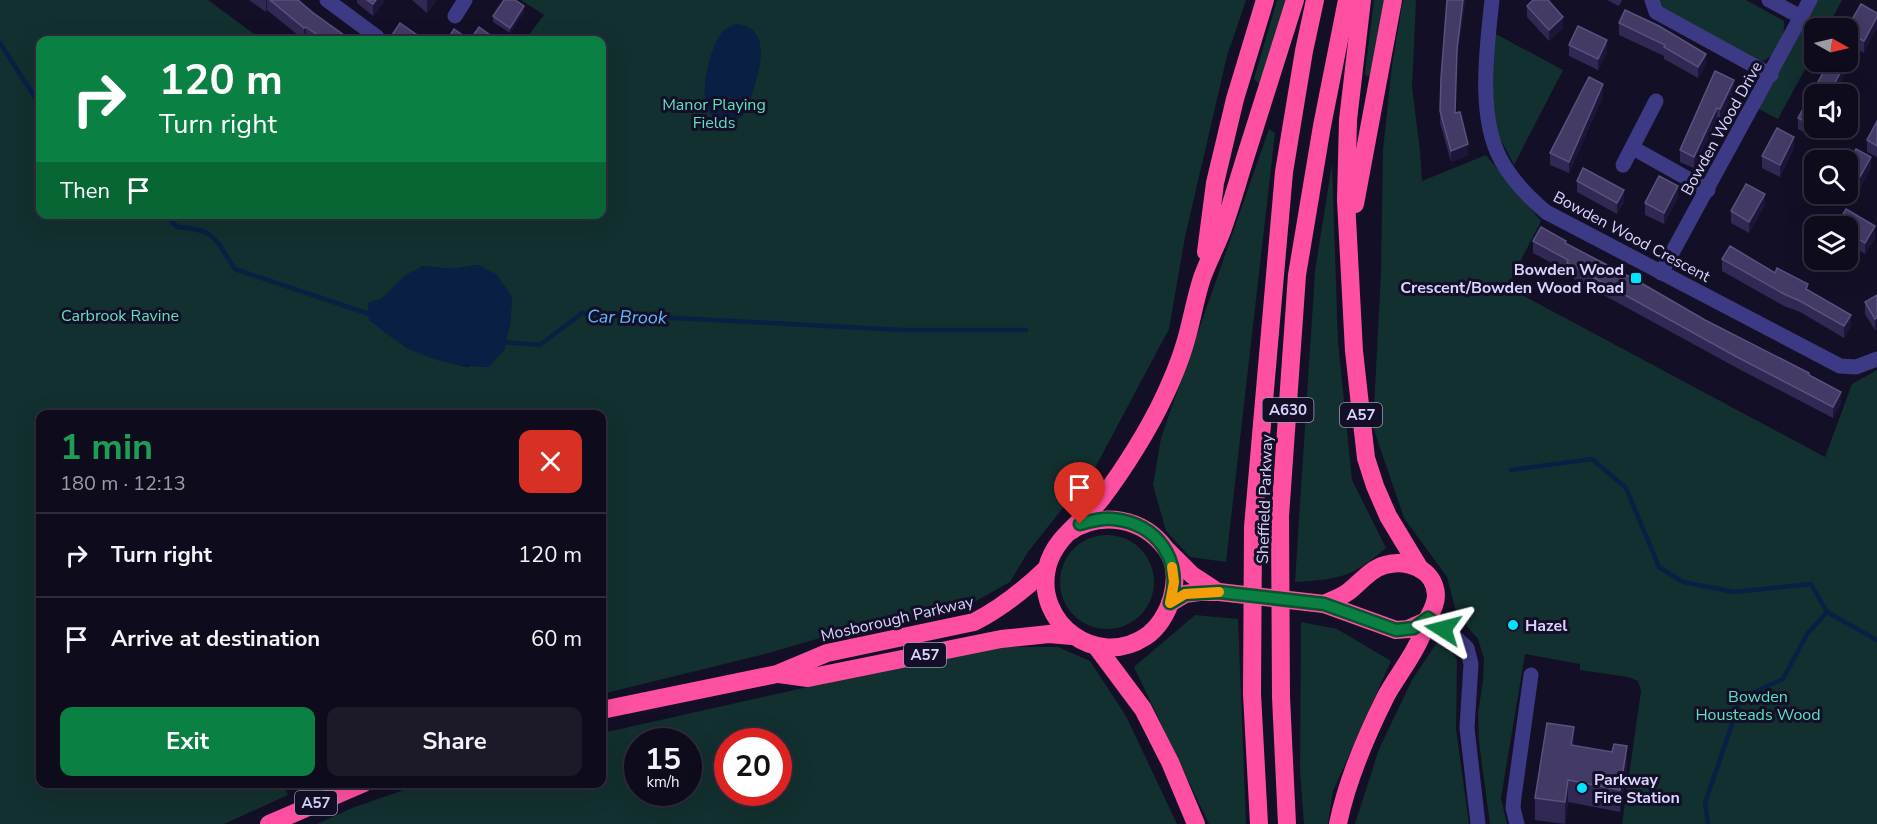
<!DOCTYPE html>
<html lang="en">
<head>
<meta charset="utf-8">
<style>
	body { margin:0; font-family:"Nunito Sans",sans-serif; background:#1c1929; color:#f1f3f6; height:100vh; display:flex; flex-direction:column; font-size:22px; white-space:nowrap }
	* { box-sizing:border-box; margin:0 }
	p { font-size:20px; color:#9b9ba3 }
	.icon { flex:none; width:33px; height:33px; fill:none; stroke:currentColor; stroke-width:2; stroke-linecap:round; stroke-linejoin:round }
	.map { position:relative; flex:1; overflow:hidden }
	.panel { position:absolute; left:36px; top:410px; width:570px; height:378px; display:flex; flex-direction:column; background:#0e0b1c; border-radius:12px; box-shadow:0 6px 24px #0002,0 0 0 2px #2e2b3b }
	.panel>* { flex:none }
	.guide { position:absolute; left:36px; top:36px; width:570px; height:183px; border-radius:12px; box-shadow:0 6px 24px #0002,0 0 0 2px #2e2b3b; background:#0b8043; color:#fff; overflow:hidden }
	.needle { width:39px; rotate:98deg }
	.buttons { position:absolute; left:1804px; top:18px; display:grid; gap:12px }
	.buttons a { display:grid; place-items:center; width:54px; height:54px; border-radius:12px; background:#0e0b1c; box-shadow:0 6px 24px #0002,0 0 0 2px #2e2b3b; font-size:30px }
	.speed { position:absolute; left:624px; top:728px; display:flex; gap:12px; font-size:30px; font-weight:700; text-align:center }
	.speed>* { display:grid; place-content:center; width:78px; height:78px; border-radius:50%; background:#0e0b1c; box-shadow:0 6px 24px #0002,0 0 0 2px #2e2b3b; line-height:1 }
	.speed small { font-size:15px; font-weight:400 }
	.speed .limit { border:9px solid #d22; background:#fff; color:#111 }
	.pin { position:absolute; display:grid; place-items:center; width:51px; height:51px; color:#fff; margin:-62px -26px; border-radius:50% 50% 50% 0; rotate:-45deg; box-shadow:0 0 6px #0007 }
	.pin .icon { rotate:45deg }
	.me { position:absolute; width:66px; margin:-33px; rotate:279deg; stroke-linejoin:round; filter:drop-shadow(0 0 4px #0008) }
	.turn { display:flex; align-items:center; gap:21px; height:126px; padding:0 24px; font-size:27px }
	.turn .icon { width:78px; height:78px; stroke-width:2.5 }
	.turn b { display:block; font-size:42px; line-height:51px }
	.then { display:flex; align-items:center; height:57px; padding:0 24px; background:#0003; gap:12px; font-size:22px }
	.round { display:grid; place-items:center; flex:none; width:63px; height:63px; border-radius:12px; background:#1c1929 }
	.overview { display:flex; align-items:center; justify-content:space-between; height:102px; padding:0 24px }
	h1 { font-size:36px; font-weight:700; line-height:45px; color:#1e9e55 }
	.action { display:flex; gap:12px; margin-top:auto; padding:12px 24px }
	.action a { flex:1; height:69px; border-radius:12px; background:#0b8043; color:#fff; font-size:24px; font-weight:700; line-height:69px; text-align:center }
	.action a+a { background:#1c1929; color:#f1f3f6 }
	ul { padding:0; list-style:none }
	li { display:flex; align-items:center; gap:18px; height:84px; padding:0 24px; border-top:2px solid #2e2b3b }
	li div { flex:1 }
	li b { display:block; font-size:22px }
	li em { font-style:normal }
	.map>svg:first-child { display:block }
	.green { fill:#12302f; fill-rule:evenodd }
	.water { fill:#0a1f44 }
	.lines { fill:none; stroke-linecap:round; stroke-linejoin:round }
	.stream { stroke:#0a1f44; stroke-width:4.5 }
	.minor { stroke:#3d3a85; stroke-width:15 }
	.highway { stroke:#ff4fa3; stroke-width:18 }
	.wall { fill:#312854 }
	.shaded-wall { fill:#1d163a }
	.building { fill:#433a66; stroke:#5a527e; stroke-width:1.5 }
	.route-casing { stroke:#07532c; stroke-width:15 }
	.route { stroke:#0b8043; stroke-width:10 }
	.slow { stroke:#f59e0b; stroke-width:10 }
	.poi-dot { fill:#00e5ff; stroke:#130f26; stroke-width:2 }
	.labels { text-anchor:middle; stroke-width:6; stroke-linejoin:round; paint-order:stroke }
	.shield { fill:#130f26; stroke:#9e99be; stroke-width:1.5 }
	.shield-label { font-size:15px; font-weight:bold; fill:#d9d4ff }
	.park-label { font-size:16px; fill:#5fe0c0; stroke:#130f26 }
	.street-label { font-size:16px; fill:#d9d4ff; stroke:#130f26 }
	.poi-label { font-size:16px; font-weight:bold; fill:#d9d4ff; stroke:#130f26; text-anchor:start }
	.water-label { font-size:18px; font-style:italic; fill:#62b6ff; stroke:#130f26 }
</style>
</head>
<body>
<div class="map">
<svg width="1877" height="824" viewBox="0 0 1877 824">
	<rect width="100%" height="100%" fill="#130f26"/>
	<g class="green">
		<path d="M0 0H208L262 40H40V214H602V40H525L544 15 521 0H1246L1227 56 1185 237 1169 329 1096 466 1028 552 1010 582 960 610 858 627 765 654 602 694V414H40V783H283L288 795 224 824H0ZM479 265 512 297 510 324 504 350 468 367 438 360 405 347 368 303 381 299 423 266 451 269Z"/>
		<polygon points="1277,0 1291,0 1259,84 1254,79"/>
		<polygon points="1374,0 1384,0 1370,76 1366,76 1365,73"/>
		<polygon points="1403,0 1416,0 1412,87 1420,151 1422,181 1486,155 1541,221 1507,287 1825,457 1852,384 1877,370 1877,824 1622,824 1641,691 1638,681 1628,677 1580,670 1580,664 1525,654 1501,798 1507,824 1490,824 1479,742 1478,714 1483,680 1484,659 1478,639 1457,615 1447,577 1404,518 1373,427 1381,273 1383,150 1392,65"/>
		<path d="M1660 0H1746L1784 21C1785 37 1779 54 1763 61L1754 59 1663 9Z"/>
		<polygon points="1815,0 1842,0 1827,28 1815,28 1815,51 1778,119 1757,108"/>
		<polygon points="1494,33 1563,70 1514,165 1494,127 1490,80"/>
		<polygon points="1269,129 1275,133 1226,562 1190,557 1166,531 1153,485 1161,438"/>
		<path d="M1332 164 1338 342 1352 480 1386 548C1351 578 1340 579 1295 582L1315 271Z"/>
		<circle cx="1107" cy="582" r="47"/>
		<polygon points="1195,615 1238,619 1246,824 1209,824 1134,667"/>
		<polygon points="1301,622 1337,629 1391,661 1333,791 1328,824 1304,824 1300,771"/>
		<polygon points="1438,641 1447,646 1457,659 1456,729 1469,824 1355,824 1379,749 1412,680"/>
		<path d="M996 647H1058L1090 661 1126 716 1177 824H317L352 808 424 783H602V733L892 668ZM638 741H688V792H638ZM728 741H778V792H728Z"/>
	</g>
	<g class="water">
		<path d="M736 24C773 27 760 70 752 94 750 99 749 107 746 112 744 115 739 118 735 121 726 120 715 120 709 112 698 96 710 45 723 31 726 28 732 26 736 24Z"/>
		<path d="M479 265 497 275 512 297 510 324 504 350 489 367C462 367 426 360 403 345 391 338 380 328 369 320L368 303 381 299 404 276 423 266 451 269Z"/>
	</g>
	<g class="lines">
		<g class="stream">
			<polyline points="0,43 40,105"/>
			<path d="M166 214 177 227C216 229 215 239 235 269L372 315"/>
			<polyline points="501,342 540,345 582,313 902,330 1026,330"/>
			<polyline points="1511,470 1592,459 1626,488 1659,567 1683,582 1734,592 1811,584 1827,612 1877,640"/>
			<polyline points="1708,824 1705,803 1741,698 1783,679 1807,634 1827,612"/>
		</g>
		<g class="minor">
			<polyline points="327,0 377,37 378,40"/>
			<path d="M1492 0C1487 47 1477 116 1501 160 1512 180 1528 197 1546 212L1840 366 1856 367 1877 359"/>
			<polyline points="1652,0 1656,12 1771,75"/>
			<polyline points="1769,0 1801,17"/>
			<polyline points="455,16 465,0"/>
			<polyline points="1633,148 1708,190"/>
			<polyline points="1623,165 1656,101"/>
			<polyline points="1661,273 1810,0"/>
			<polyline points="1428,618 1456,638 1467,648 1471,664 1467,728 1478,824"/>
			<polyline points="1517,824 1513,808 1514,797 1531,675"/>
		</g>
		<g class="highway">
			<polyline points="1362,0 1348,120 1346,200 1354,351 1360,405 1366,458 1375,486 1388,516 1420,569"/>
			<polyline points="1355,204 1393,0"/>
			<polyline points="1206,252 1215,183 1235,99 1265,0"/>
			<path d="M1069 532C1101 510 1143 518 1166 549 1185 575 1170 621 1145 637 1096 669 1035 623 1047 568 1054 537 1084 521 1102 498 1124 469 1149 429 1164 397 1171 382 1178 366 1183 350 1191 327 1194 302 1202 278 1208 261 1217 245 1223 228 1232 203 1239 177 1247 152 1263 101 1279 51 1295 0"/>
			<polyline points="1168,551 1192,575 1218,592"/>
			<polyline points="1170,603 1185,594 1199,592 1219,592 1324,604 1396,630 1408,629 1426,621"/>
			<path d="M1324 604C1332 600 1341 597 1348 592 1360 583 1370 569 1385 565 1407 559 1435 569 1436 595 1436 605 1431 612 1427 620 1424 625 1424 632 1421 637 1412 658 1397 676 1386 696 1366 736 1347 780 1338 824"/>
			<polyline points="1096,646 1143,709 1170,762 1196,824"/>
			<polyline points="779,674 808,678 1001,639 1049,634 1072,636"/>
			<path d="M602 710 777 674 827 653 974 622C1002 608 1024 590 1047 568"/>
			<polyline points="269,824 364,783"/>
			<polyline points="1259,824 1252,694 1253,527 1284,172 1304,51 1315,0"/>
			<polyline points="1287,824 1281,697 1280,516 1297,275 1322,126 1347,0"/>
		</g>
	</g>
	<g class="wall">
		<polygon points="249,0 298,0 351,40 309,40 306,38 304,40 267,10 266,12"/>
		<polygon points="357,0 385,0 373,16 357,3"/>
		<polygon points="412,0 437,0 427,13"/>
		<polygon points="1607,0 1622,0 1619,6"/>
		<polygon points="1527,6 1563,28 1549,41 1527,17"/>
		<polygon points="1464,7 1457,60 1455,113 1468,155 1451,162 1440,123 1441,78"/>
		<polygon points="524,12 510,33 493,22 493,16"/>
		<polygon points="1877,13 1864,53 1858,50 1815,94 1822,128 1816,139 1798,129 1798,118 1848,28"/>
		<polygon points="1619,23 1706,65 1698,78 1664,59 1664,56 1619,35"/>
		<polygon points="1569,45 1607,52 1598,70 1569,56"/>
		<polygon points="1715,71 1734,92 1720,121 1717,119 1694,168 1680,162 1680,150"/>
		<polygon points="1603,96 1569,173 1550,165 1550,153"/>
		<polygon points="1877,121 1877,157 1867,152 1867,140"/>
		<polygon points="1794,148 1780,177 1762,168 1762,156"/>
		<polygon points="1848,164 1871,168 1853,201 1840,194 1848,194"/>
		<polygon points="1577,181 1624,202 1617,214 1577,192"/>
		<polygon points="1678,197 1664,224 1645,215 1645,203"/>
		<polygon points="1765,205 1749,233 1731,223 1731,211"/>
		<polygon points="1846,209 1875,226 1875,238 1865,254 1848,244 1848,226 1836,226"/>
		<polygon points="1533,241 1566,244 1705,320 1809,375 1841,403 1833,418 1737,368 1567,275 1567,271 1533,253"/>
		<polygon points="1722,259 1775,273 1808,290 1851,326 1844,338 1800,312 1784,306 1722,271"/>
		<polygon points="1877,295 1877,329 1875,330 1865,314 1865,302"/>
		<polygon points="1574,746 1627,768 1620,812 1568,802 1565,824 1535,820 1535,798"/>
	</g>
	<g class="shaded-wall">
		<polygon points="266,0 267,0 267,10 266,12"/>
		<polygon points="376,0 385,0 373,16 373,4"/>
		<polygon points="428,0 437,0 427,13 427,1"/>
		<polygon points="1463,0 1466,0 1457,60 1455,125 1457,49"/>
		<polygon points="524,6 524,12 510,33 510,28"/>
		<polygon points="1563,17 1563,28 1549,41 1549,30"/>
		<polygon points="1877,17 1877,29 1864,53 1864,41"/>
		<polygon points="306,27 306,38 304,40 304,28"/>
		<polygon points="1858,38 1858,50 1835,94 1829,94 1846,62 1848,62 1848,58"/>
		<polygon points="1607,40 1607,52 1598,70 1598,59"/>
		<polygon points="1706,54 1706,65 1698,78 1698,67"/>
		<polygon points="1734,80 1734,92 1720,121 1720,109"/>
		<polygon points="1603,84 1603,96 1569,173 1569,162"/>
		<polygon points="1717,108 1717,119 1694,168 1694,157"/>
		<polygon points="1816,128 1822,128 1816,139"/>
		<polygon points="1794,137 1794,148 1780,177 1780,165"/>
		<polygon points="1468,144 1468,155 1451,162 1451,151"/>
		<polygon points="1871,157 1871,168 1853,201 1853,189"/>
		<polygon points="1678,186 1678,197 1664,224 1664,213"/>
		<polygon points="1624,190 1624,202 1617,214 1617,203"/>
		<polygon points="1765,194 1765,205 1749,233 1749,222"/>
		<polygon points="1875,226 1875,238 1865,254 1865,243"/>
		<polygon points="1851,315 1851,326 1844,338 1844,326"/>
		<polygon points="1877,318 1877,329 1875,330 1875,319"/>
		<polygon points="1841,392 1841,403 1833,418 1833,407"/>
		<polygon points="1574,727 1574,749 1571,745"/>
		<polygon points="1627,746 1627,768 1620,812 1620,790"/>
		<polygon points="1568,780 1568,802 1565,824 1565,802"/>
	</g>
	<g class="building">
		<polygon points="270,0 298,0 313,13 351,40 325,40 306,27 304,28"/>
		<polygon points="367,0 376,0 373,4"/>
		<polygon points="504,0 515,0 524,6 510,28 493,16"/>
		<polygon points="1447,0 1463,0 1457,49 1455,113 1460,112 1468,144 1451,151 1440,111 1441,78"/>
		<polygon points="1533,0 1548,0 1563,17 1549,30 1527,6"/>
		<polygon points="1861,4 1877,13 1877,17 1864,41 1858,38 1848,58 1848,28 1847,28"/>
		<polygon points="1625,10 1659,26 1706,54 1698,67 1664,47 1665,45 1619,23"/>
		<polygon points="400,23 420,37 418,40 393,40 390,38"/>
		<polygon points="1578,26 1607,40 1598,59 1569,45"/>
		<polygon points="479,27 490,35 486,40 447,40 454,29 470,40"/>
		<polygon points="1829,62 1846,62 1829,94 1815,94 1815,127 1798,118"/>
		<polygon points="1715,71 1734,80 1720,109 1717,108 1694,157 1680,150"/>
		<polygon points="1589,77 1603,84 1569,162 1550,153"/>
		<polygon points="1877,121 1877,146 1867,140"/>
		<polygon points="1777,128 1794,137 1780,165 1762,156"/>
		<polygon points="1856,149 1871,157 1853,189 1848,187 1848,164"/>
		<polygon points="1583,168 1624,190 1617,203 1577,181"/>
		<polygon points="1659,176 1678,186 1664,213 1645,203"/>
		<polygon points="1746,184 1765,194 1749,222 1731,211"/>
		<polygon points="1846,209 1875,226 1865,243 1848,233 1848,226 1836,226"/>
		<polygon points="1541,227 1566,241 1565,243 1636,280 1705,320 1809,373 1809,375 1841,392 1833,407 1737,357 1567,263 1568,260 1533,241"/>
		<polygon points="1730,246 1775,273 1777,268 1808,284 1806,289 1851,315 1844,326 1800,301 1784,294 1722,259"/>
		<polygon points="1877,295 1877,318 1875,319 1865,302"/>
		<polygon points="1547,723 1574,727 1571,745 1612,752 1614,744 1627,746 1620,790 1568,780 1565,802 1535,798"/>
	</g>
	<g class="lines">
		<g class="route-casing">
			<path id="route" d="M1080 524C1091 521 1102 518 1113 519 1157 523 1184 561 1170 603L1185 594 1219 592 1324 604 1396 630 1414 628 1428 618 1443 629"/>
		</g>
		<use href="#route" class="route"/>
		<polyline class="slow" points="1172,567 1174,582 1170,603 1185,594 1219,592"/>
	</g>
	<g class="poi-dot">
		<rect x="1630" y="272" width="12" height="12" rx="3"/>
		<circle cx="1513" cy="625" r="6"/>
		<circle cx="1582" cy="788" r="6"/>
	</g>
	<g class="labels">
		<g class="shield">
			<rect x="1262.5" y="398" width="51" height="24" rx="4.5"/>
			<rect x="1340" y="403" width="42" height="24" rx="4.5"/>
			<rect x="904" y="643" width="42" height="24" rx="4.5"/>
			<rect x="295" y="791" width="42" height="24" rx="4.5"/>
		</g>
		<g class="shield-label">
			<text x="1288" y="415">A630</text>
			<text x="1361" y="420">A57</text>
			<text x="925" y="660">A57</text>
			<text x="316" y="808">A57</text>
		</g>
		<g class="park-label">
			<text x="714" y="110">Manor Playing<tspan x="714" dy="18">Fields</tspan></text>
			<text x="120" y="321">Carbrook Ravine</text>
			<text x="1758" y="702">Bowden<tspan x="1758" dy="18">Housteads Wood</tspan></text>
		</g>
		<g class="street-label">
			<text transform="translate(1721 128) rotate(-61)" y="6">Bowden Wood Drive</text>
			<text transform="translate(1632 236) rotate(28)" y="6">Bowden Wood Crescent</text>
			<text transform="translate(1264 499) rotate(-88)" y="6">Sheffield Parkway</text>
			<text transform="translate(897 618) rotate(-13)" y="6">Mosborough Parkway</text>
		</g>
		<g class="poi-label">
			<text x="1624" y="275" text-anchor="end">Bowden Wood<tspan x="1624" dy="18">Crescent/Bowden Wood Road</tspan></text>
			<text x="1525" y="631">Hazel</text>
			<text x="1594" y="785">Parkway<tspan x="1594" dy="18">Fire Station</tspan></text>
		</g>
		<g class="water-label">
			<text transform="translate(627 317) rotate(1)" y="6">Car Brook</text>
		</g>
	</g>
</svg>
<div class="buttons">
<a><svg class="needle" viewBox="-14 -14 28 28"><path d="M0-13l5 13h-10z" fill="#e53935"/><path d="M0 13l5-13h-10z" fill="#9b9ba3"/></svg></a>
<a><svg class="icon" aria-label="sound" viewBox="0 0 24 24"><path d="M4 9h4l5-4v14l-5-4H4zM17 9q2 3 0 6"/></svg></a>
<a><svg class="icon" aria-label="search" viewBox="0 0 24 24"><circle cx="10" cy="10" r="6"/><path d="M15 15l6 6"/></svg></a>
<a><svg class="icon" aria-label="layers" viewBox="0 0 24 24"><path d="M12 4l9 5-9 5-9-5zM3 14l9 5 9-5"/></svg></a>
</div>
<div class="speed"><div>15<small>km/h</small></div><div class="limit">20</div></div>
<div class="pin" style="left:1080px;top:524px;background:#d93025"><svg class="icon" aria-label="arrive" viewBox="0 0 24 24"><path d="M6 21V4h12l-3 4 3 4H6"/></svg></div>
<svg class="me" style="left:1443px;top:629px" viewBox="-20 -20 40 40"><path d="M0-17L14 15 0 8-14 15z" fill="#0b8043" stroke="#fff" stroke-width="4"/></svg>
<div class="guide">
<div class="turn"><svg class="icon" aria-label="right" viewBox="0 0 24 24"><path d="M7 20v-9h11M14 6l5 5-5 5"/></svg><div><b>120 m</b>Turn right</div></div>
<div class="then">Then<svg class="icon" aria-label="arrive" viewBox="0 0 24 24"><path d="M6 21V4h12l-3 4 3 4H6"/></svg></div>
</div>
<section class="panel">
<div class="overview"><div><h1>1 min</h1><p>180 m · 12:13</p></div><a class="round" style="background:#d93025;color:#fff"><svg class="icon" aria-label="close" viewBox="0 0 24 24"><path d="M6 6l12 12M18 6L6 18"/></svg></a></div>
<ul>
<li><svg class="icon" aria-label="right" viewBox="0 0 24 24"><path d="M7 20v-9h11M14 6l5 5-5 5"/></svg><div><b>Turn right</b></div><em>120 m</em></li>
<li><svg class="icon" aria-label="arrive" viewBox="0 0 24 24"><path d="M6 21V4h12l-3 4 3 4H6"/></svg><div><b>Arrive at destination</b></div><em>60 m</em></li>
</ul>
<div class="action"><a>Exit</a><a>Share</a></div>
</section>
</div>
</body>
</html>
